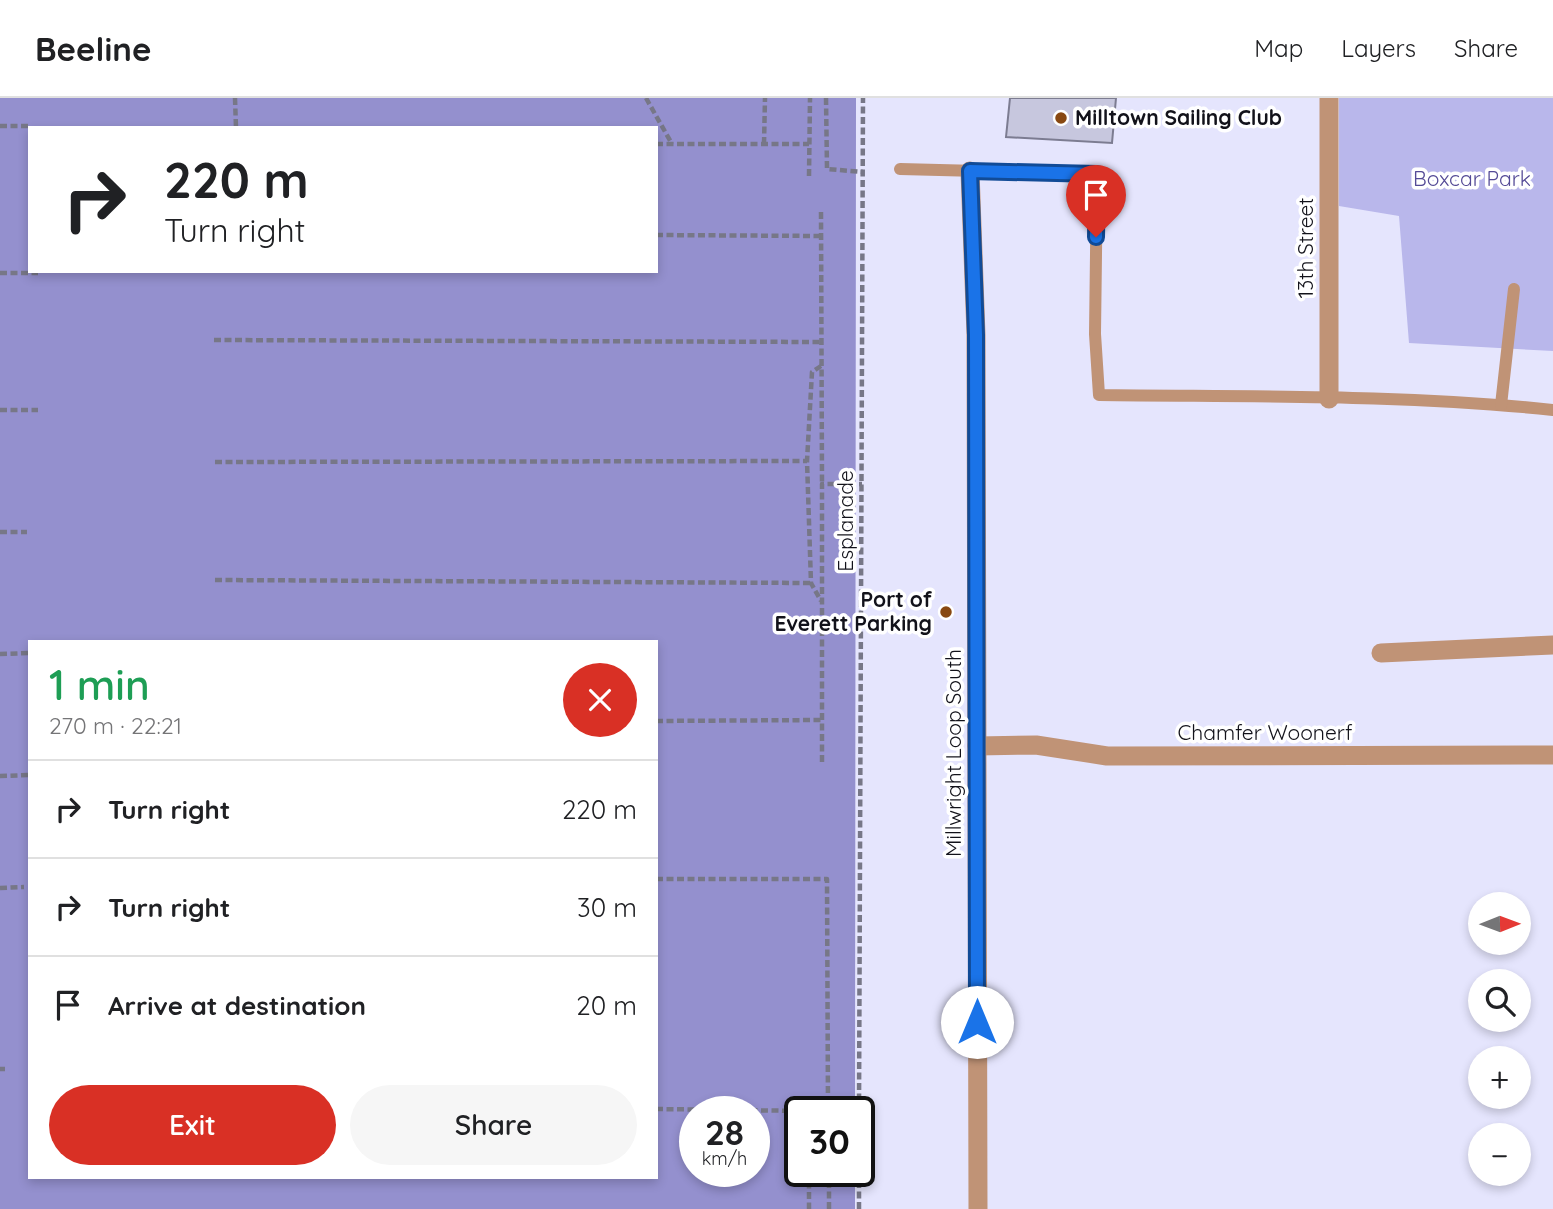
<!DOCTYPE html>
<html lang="en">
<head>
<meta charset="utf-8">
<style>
	body { margin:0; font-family:Quicksand,sans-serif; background:#f6f6f6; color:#202124; height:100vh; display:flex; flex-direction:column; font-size:26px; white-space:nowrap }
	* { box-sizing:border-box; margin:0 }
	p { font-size:23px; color:#757577 }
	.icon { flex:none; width:38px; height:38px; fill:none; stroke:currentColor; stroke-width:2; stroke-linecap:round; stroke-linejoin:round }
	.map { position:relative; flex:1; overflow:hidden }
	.drawer { position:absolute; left:28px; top:542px; width:630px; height:539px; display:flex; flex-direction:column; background:#fff; border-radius:0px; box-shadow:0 4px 10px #0003 }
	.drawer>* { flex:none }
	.hud { position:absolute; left:28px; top:28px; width:630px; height:147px; border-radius:0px; box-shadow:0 4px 10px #0003; background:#fff; color:#202124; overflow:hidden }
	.needle { width:46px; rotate:89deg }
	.tools { position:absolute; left:1468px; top:794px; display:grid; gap:14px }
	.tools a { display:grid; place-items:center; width:63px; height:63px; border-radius:50%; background:#fff; box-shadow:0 4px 10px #0003; font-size:35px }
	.speed { position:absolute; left:679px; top:998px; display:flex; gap:14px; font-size:35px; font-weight:700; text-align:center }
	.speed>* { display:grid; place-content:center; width:91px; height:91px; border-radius:50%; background:#fff; box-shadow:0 4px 10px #0003; line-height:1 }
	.speed small { font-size:18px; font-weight:400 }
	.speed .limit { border:4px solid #111; border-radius:10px; background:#fff; color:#111 }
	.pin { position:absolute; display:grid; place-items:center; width:60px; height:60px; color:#fff; margin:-72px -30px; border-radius:50% 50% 50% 0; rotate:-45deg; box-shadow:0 0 7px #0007 }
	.pin .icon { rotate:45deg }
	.me { position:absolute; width:77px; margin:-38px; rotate:0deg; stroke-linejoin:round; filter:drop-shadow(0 0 5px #0008) }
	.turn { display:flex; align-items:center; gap:24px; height:147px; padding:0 21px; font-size:32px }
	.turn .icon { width:91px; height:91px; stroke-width:2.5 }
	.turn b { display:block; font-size:49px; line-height:60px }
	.round { display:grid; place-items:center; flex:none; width:74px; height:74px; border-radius:37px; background:#f6f6f6 }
	.overview { display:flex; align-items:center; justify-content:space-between; height:119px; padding:0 21px }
	h1 { font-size:42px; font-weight:600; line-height:52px; color:#1e9e55 }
	.primary-button { display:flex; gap:14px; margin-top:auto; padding:14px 21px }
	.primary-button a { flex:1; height:80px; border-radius:42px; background:#d93025; color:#fff; font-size:28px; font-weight:600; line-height:80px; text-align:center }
	.primary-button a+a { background:#f6f6f6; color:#202124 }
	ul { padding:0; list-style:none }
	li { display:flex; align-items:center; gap:21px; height:98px; padding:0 21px; border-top:2px solid #e0e0e0 }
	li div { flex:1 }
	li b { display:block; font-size:26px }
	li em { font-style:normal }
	header { display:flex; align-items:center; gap:42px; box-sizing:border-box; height:98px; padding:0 35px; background:#fff; border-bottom:2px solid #e0e0e0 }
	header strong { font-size:33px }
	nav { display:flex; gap:38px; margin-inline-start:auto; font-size:24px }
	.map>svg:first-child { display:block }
	.green { fill:#b9b7eb }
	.water { fill:#9490ce; fill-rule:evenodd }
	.building { fill:#c7c7de; stroke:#7c7c91; stroke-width:2 }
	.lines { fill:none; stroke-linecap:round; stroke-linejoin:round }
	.path { stroke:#777787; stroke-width:4.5; stroke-dasharray:7 3.5; stroke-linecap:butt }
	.service { stroke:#c09376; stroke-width:12 }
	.minor { stroke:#c09376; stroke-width:19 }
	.route-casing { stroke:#114b97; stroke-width:18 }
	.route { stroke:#1a73e8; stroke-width:12 }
	.poi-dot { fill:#884811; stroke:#fff; stroke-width:2.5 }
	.labels { text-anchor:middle; stroke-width:7; stroke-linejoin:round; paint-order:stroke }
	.poi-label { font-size:21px; font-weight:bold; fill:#12121a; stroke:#fff; text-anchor:start }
	.park-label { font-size:21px; fill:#544a96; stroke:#fff }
	.street-label { font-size:21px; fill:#12121a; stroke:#fff }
</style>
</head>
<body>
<header>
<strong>Beeline</strong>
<nav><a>Map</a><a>Layers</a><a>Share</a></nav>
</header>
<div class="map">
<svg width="1553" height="1111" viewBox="0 0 1553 1111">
	<rect width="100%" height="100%" fill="#e5e5fd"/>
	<polygon class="green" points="1339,0 1553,0 1553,253 1409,245 1399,118 1339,108"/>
	<path class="water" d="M0 0H856L855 1013H800V1073H855V1111H0ZM30 30H656V173H30ZM30 544H656V1080H30ZM695 1013H754V1073H695Z"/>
	<polygon class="building" points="1010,0 1116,0 1112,45 1006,39"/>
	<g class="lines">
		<g class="path">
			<polyline points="235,0 236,30"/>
			<polyline points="646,0 672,46"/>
			<polyline points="826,0 827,71 863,74"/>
			<polyline points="0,28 30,28"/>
			<polyline points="656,46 809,46"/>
			<polyline points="764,46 765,0"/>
			<polyline points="809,78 810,0"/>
			<polyline points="821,114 822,386"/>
			<polyline points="656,137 821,138"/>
			<polyline points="0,175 38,175"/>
			<polyline points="214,242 822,244"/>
			<polyline points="821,268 812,274 807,363 811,485 821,503"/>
			<polyline points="0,312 38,312"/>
			<polyline points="215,364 807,363"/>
			<polyline points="0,434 27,434"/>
			<polyline points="215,482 811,485"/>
			<polyline points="0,556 29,555"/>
			<polyline points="656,623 822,622"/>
			<polyline points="822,664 822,386 862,386"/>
			<polyline points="0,678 29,677"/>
			<polyline points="656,781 827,781 828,1013"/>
			<polyline points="0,790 24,789"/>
			<polyline points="0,971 5,971"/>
			<polyline points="656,1011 808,1013"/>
			<polyline points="859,1013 863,0"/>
			<polyline points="809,1073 809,1111"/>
			<polyline points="829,1073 829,1084 859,1084"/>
			<polyline points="829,1111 829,1084"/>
			<polyline points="859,1111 859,1073"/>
		</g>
		<g class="service">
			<path d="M900 71 1097 76 1095 236 1099 297C1250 299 1403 296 1553 312"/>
			<polyline points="1501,307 1514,191"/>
		</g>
		<g class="minor">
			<polyline points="1329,0 1329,301"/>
			<polyline points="970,73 976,237 978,1111"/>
			<polyline points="1381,555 1553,547"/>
			<polyline points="977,648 1036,647 1107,658 1553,657"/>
		</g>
	</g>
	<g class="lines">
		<g class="route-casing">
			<polyline id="route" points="977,924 976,237 970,73 1097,76 1096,139"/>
		</g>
		<use href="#route" class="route"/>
	</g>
	<g class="poi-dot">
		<circle cx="1061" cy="20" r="7"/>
		<circle cx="946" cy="514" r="7"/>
	</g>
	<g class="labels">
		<g class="poi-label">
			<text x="1075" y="27">Milltown Sailing Club</text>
			<text x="932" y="509" text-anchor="end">Port of<tspan x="932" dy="24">Everett Parking</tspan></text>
		</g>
		<g class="park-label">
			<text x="1472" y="88">Boxcar Park</text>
		</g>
		<g class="street-label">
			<text transform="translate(1306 150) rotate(-90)" y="7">13th Street</text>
			<text transform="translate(846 423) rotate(-90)" y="7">Esplanade</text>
			<text x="1265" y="642">Chamfer Woonerf</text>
			<text transform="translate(954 655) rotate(-90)" y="7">Millwright Loop South</text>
		</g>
	</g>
</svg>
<div class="tools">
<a><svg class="needle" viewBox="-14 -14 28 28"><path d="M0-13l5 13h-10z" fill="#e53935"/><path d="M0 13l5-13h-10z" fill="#757577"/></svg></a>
<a><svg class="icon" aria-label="search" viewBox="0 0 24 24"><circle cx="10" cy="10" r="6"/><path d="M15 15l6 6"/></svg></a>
<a>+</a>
<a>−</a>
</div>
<div class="speed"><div>28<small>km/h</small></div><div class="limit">30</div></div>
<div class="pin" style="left:1096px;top:139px;background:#d93025"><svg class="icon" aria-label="arrive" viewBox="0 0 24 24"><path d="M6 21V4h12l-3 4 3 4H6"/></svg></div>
<svg class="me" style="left:977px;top:924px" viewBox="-20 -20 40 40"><circle r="19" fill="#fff"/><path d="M0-13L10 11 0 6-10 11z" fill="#1a73e8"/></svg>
<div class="hud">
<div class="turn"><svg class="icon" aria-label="right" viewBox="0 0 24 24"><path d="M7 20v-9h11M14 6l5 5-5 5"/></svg><div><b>220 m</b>Turn right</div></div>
</div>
<section class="drawer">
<div class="overview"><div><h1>1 min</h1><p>270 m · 22:21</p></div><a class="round" style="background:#d93025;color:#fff"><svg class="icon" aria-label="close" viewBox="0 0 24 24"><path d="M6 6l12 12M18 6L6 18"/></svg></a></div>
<ul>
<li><svg class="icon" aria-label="right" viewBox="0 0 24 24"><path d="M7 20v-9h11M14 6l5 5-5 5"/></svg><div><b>Turn right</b></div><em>220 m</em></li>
<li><svg class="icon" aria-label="right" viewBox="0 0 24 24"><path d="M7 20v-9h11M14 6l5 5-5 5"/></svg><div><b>Turn right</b></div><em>30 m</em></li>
<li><svg class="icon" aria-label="arrive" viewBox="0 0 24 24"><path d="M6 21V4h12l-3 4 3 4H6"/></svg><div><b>Arrive at destination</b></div><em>20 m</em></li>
</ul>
<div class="primary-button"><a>Exit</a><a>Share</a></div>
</section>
</div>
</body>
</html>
